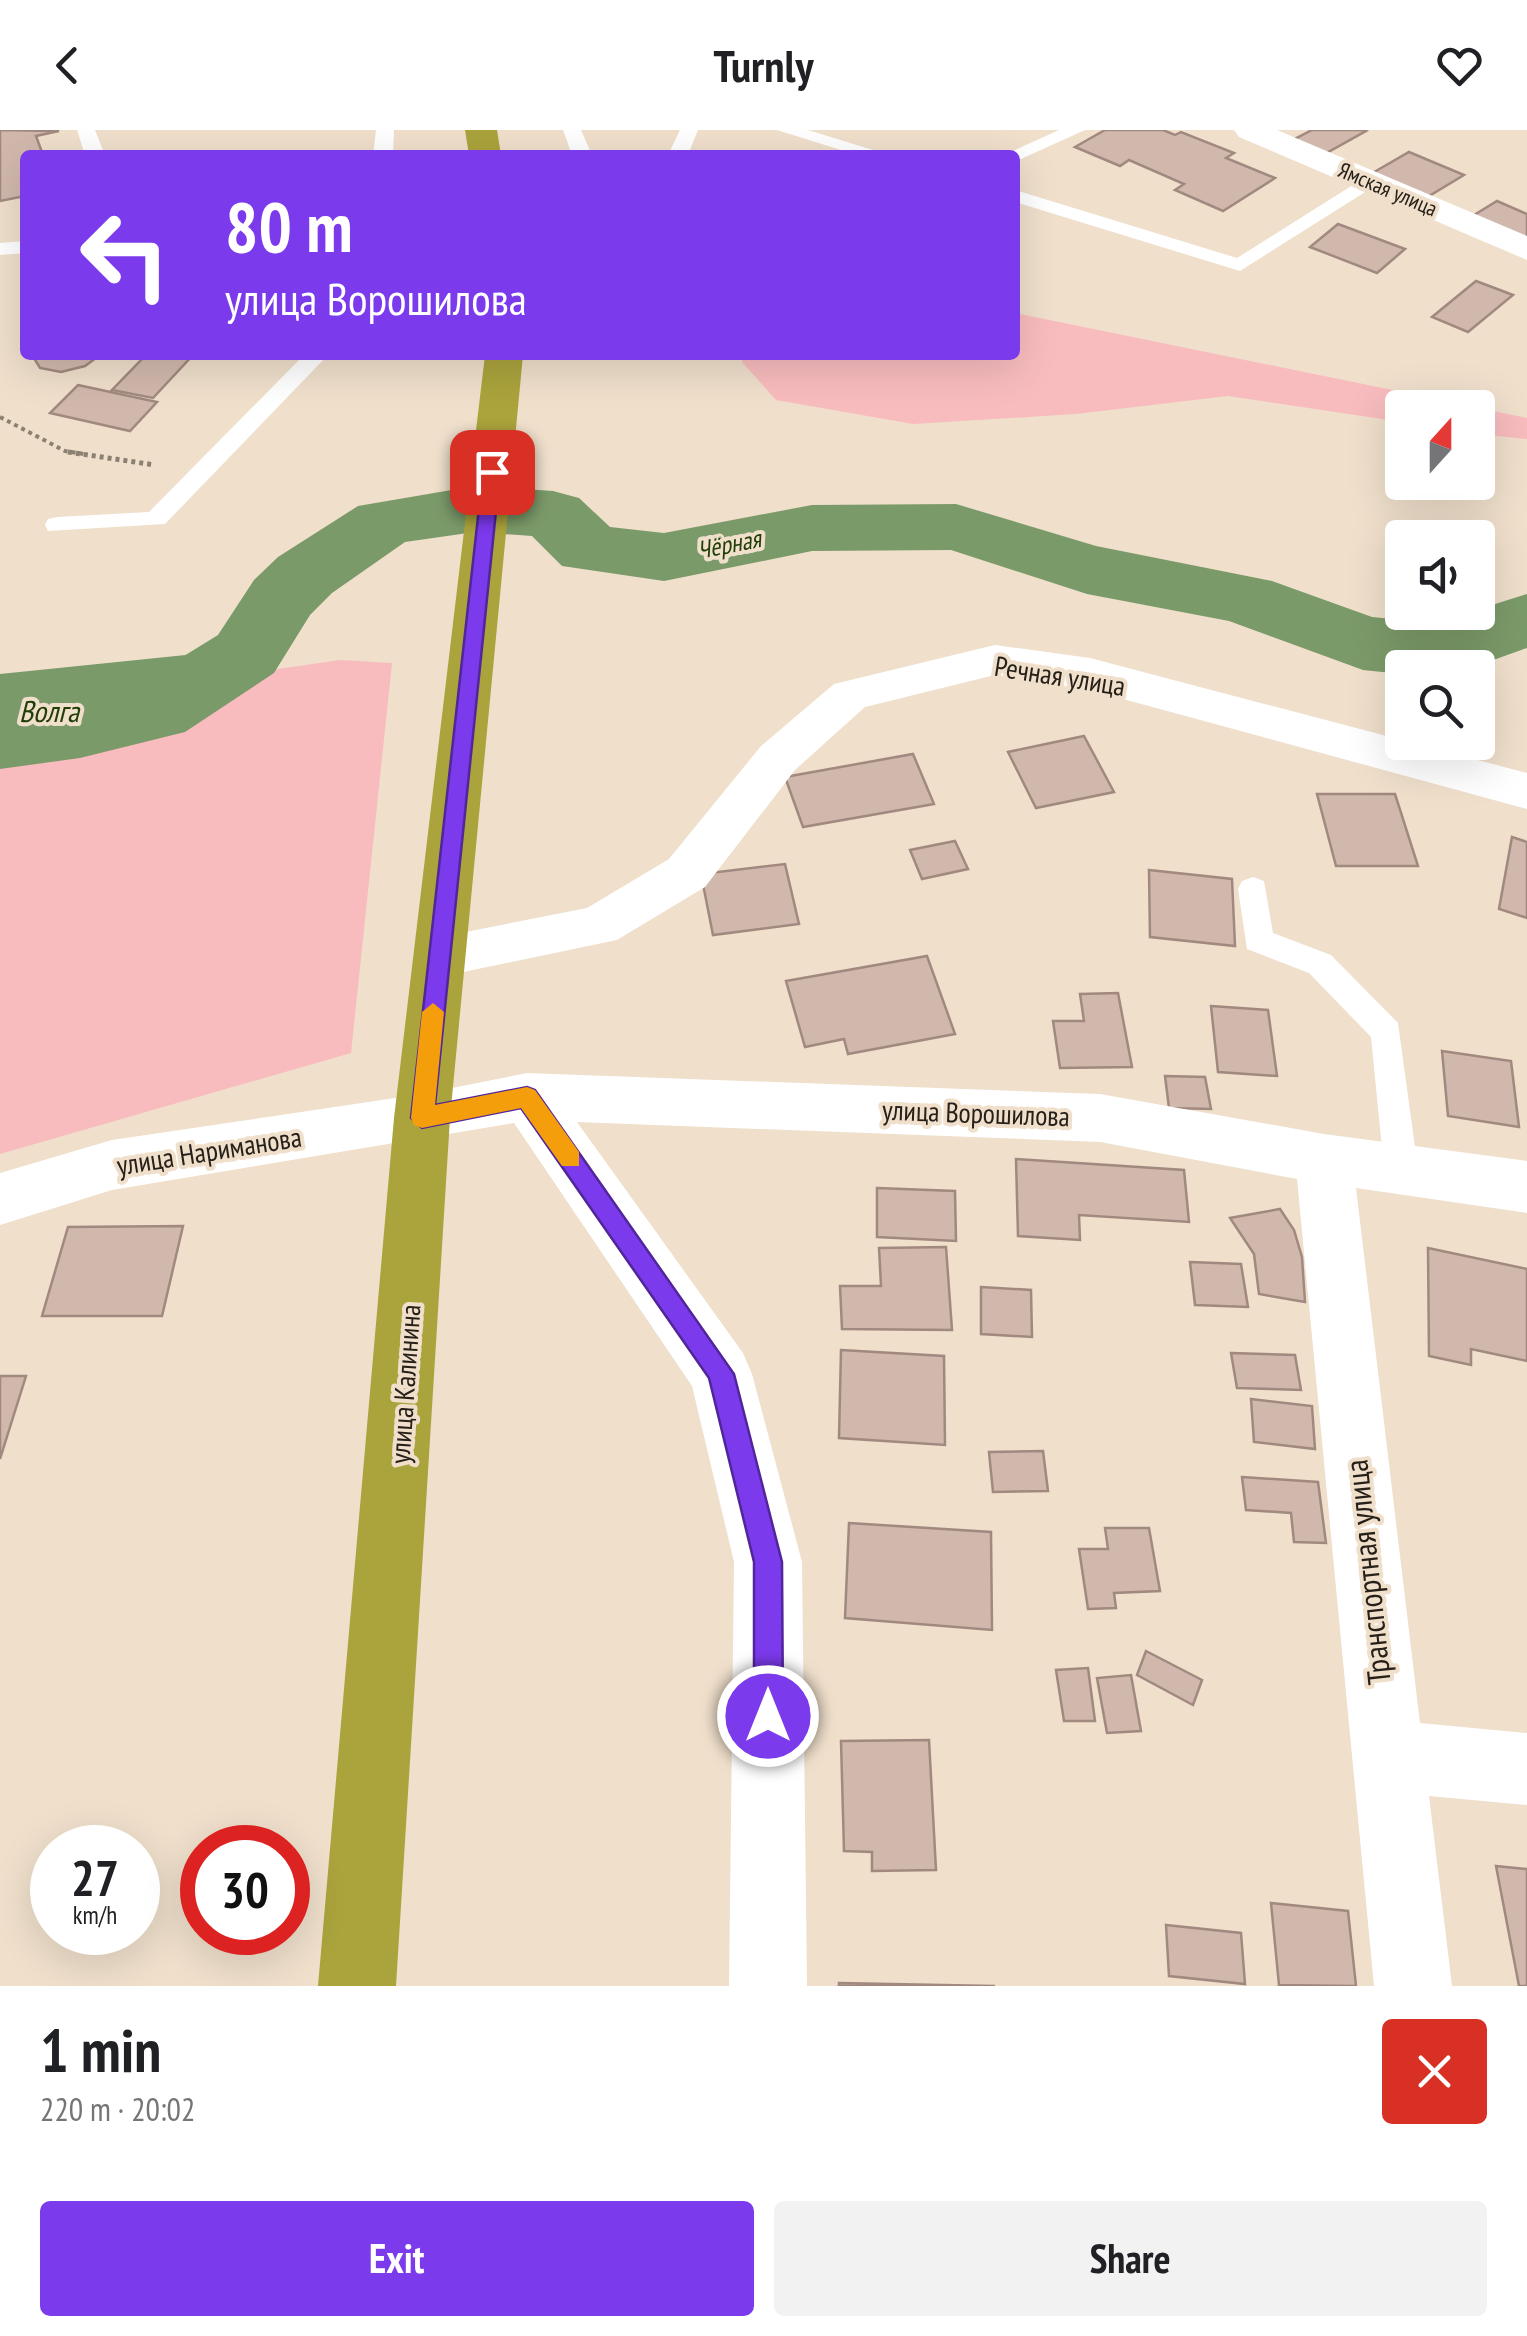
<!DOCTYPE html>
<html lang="en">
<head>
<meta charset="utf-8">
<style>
	body { margin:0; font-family:"PT Sans Narrow",sans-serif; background:#f2f2f2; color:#202124; height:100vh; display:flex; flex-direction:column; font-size:38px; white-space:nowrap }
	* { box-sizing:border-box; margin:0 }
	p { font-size:32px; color:#757577 }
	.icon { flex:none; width:55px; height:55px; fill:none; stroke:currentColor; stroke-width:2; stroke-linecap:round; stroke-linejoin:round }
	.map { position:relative; height:1856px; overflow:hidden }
	.panel { display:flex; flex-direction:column; background:#fff; flex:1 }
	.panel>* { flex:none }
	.guide { position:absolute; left:20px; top:20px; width:1000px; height:210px; border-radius:10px; box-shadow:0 10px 40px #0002; background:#7c3aed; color:#fff; overflow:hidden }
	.needle { width:65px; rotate:21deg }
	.buttons { position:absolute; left:1385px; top:260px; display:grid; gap:20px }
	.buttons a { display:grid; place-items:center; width:110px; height:110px; border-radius:10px; background:#fff; box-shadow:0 10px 40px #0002; font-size:50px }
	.speed { position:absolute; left:30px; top:1695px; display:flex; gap:20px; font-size:50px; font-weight:700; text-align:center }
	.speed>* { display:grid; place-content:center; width:130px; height:130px; border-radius:50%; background:#fff; box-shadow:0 10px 40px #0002; line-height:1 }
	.speed small { font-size:25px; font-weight:400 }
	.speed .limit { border:15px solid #d22; background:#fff; color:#111 }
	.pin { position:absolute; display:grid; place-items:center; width:85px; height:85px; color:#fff; margin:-42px; border-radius:20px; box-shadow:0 5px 15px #0006 }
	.me { position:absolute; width:110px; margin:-55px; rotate:0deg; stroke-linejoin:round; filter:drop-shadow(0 0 8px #0008) }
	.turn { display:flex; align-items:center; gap:35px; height:210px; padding:0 40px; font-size:45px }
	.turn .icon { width:130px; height:130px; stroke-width:2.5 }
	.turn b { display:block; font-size:70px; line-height:85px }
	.round { display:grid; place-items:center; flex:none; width:105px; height:105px; border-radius:10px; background:#f2f2f2 }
	.head { display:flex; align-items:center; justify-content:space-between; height:170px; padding:0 40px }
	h1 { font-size:60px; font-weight:700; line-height:75px }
	.button { display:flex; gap:20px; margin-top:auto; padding:20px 40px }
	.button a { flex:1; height:115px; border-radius:10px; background:#7c3aed; color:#fff; font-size:40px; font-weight:700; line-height:115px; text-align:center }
	.button a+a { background:#f2f2f2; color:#202124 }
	header { display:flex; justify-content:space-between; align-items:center; height:130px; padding:0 40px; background:#fff; font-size:45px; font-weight:700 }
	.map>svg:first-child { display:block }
	.green { fill:#f8bcbe }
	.water { fill:#7b9a69 }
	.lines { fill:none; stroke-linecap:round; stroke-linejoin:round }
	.river { fill:#7b9a69; fill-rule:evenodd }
	.building { fill:#d1b8ad; stroke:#a1897f; stroke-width:2.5 }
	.path-far1 { stroke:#8b8072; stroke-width:4; stroke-dasharray:4 4; stroke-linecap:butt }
	.path { stroke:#8b8072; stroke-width:5; stroke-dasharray:4 4; stroke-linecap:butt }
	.lane { fill:#fff; fill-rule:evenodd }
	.street { fill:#fff; fill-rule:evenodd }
	.highway { fill:#aba33c; fill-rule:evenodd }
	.route { fill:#7c3aed; stroke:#51269a; stroke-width:2.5 }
	.slow { fill:#f59e0b }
	.labels { text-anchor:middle; stroke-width:8; stroke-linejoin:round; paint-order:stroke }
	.far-street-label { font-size:22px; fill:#262019; stroke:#efdfcb }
	.far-water-label { font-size:25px; font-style:italic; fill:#213e08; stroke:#efdfcb }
	.street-label { font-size:28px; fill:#262019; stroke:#efdfcb }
	.water-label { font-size:30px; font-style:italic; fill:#213e08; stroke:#efdfcb }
	.near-street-label { font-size:32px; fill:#262019; stroke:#efdfcb }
</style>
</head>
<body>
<header><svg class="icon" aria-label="back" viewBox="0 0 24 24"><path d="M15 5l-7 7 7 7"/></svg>Turnly<svg class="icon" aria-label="heart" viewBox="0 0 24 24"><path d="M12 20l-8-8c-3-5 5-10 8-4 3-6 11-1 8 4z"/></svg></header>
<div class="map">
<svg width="1527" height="1856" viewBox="0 0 1527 1856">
	<rect width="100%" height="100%" fill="#efdfcb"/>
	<g class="green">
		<polygon points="1015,184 1020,184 1476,277 1402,278 1402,292 1228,266 1076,284 913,294 776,270 742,232 744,225 1015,225"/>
		<polygon points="1478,278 1527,288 1527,309 1478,304"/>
		<polygon points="340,530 392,533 351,923 0,1024 0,638 148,596 201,575 251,543"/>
	</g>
	<path class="water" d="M215 522 246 524 251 543C171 594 90 613 0 638V544Z"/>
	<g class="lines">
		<polygon class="river" points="475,356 553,361 579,368 610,397 664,403 812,375 956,374 1096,416 1272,451 1372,487 1435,493 1527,464 1527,518 1471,538 1402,538 1402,544 1363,540 1229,491 1087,464 951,420 812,421 664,451 562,436 532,406 475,402 405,412 332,463 310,485 274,543 185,602 80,628 0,639 0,579 132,558 218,505 254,450 278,427 358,376"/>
	</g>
	<g class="building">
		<polygon points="0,0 59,1 36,6 43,25 25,25 25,66 0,71"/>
		<polygon points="1105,0 1163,0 1175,5 1181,2 1234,23 1226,28 1275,48 1223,81 1175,60 1184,54 1129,30 1120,36 1075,17"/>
		<polygon points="1312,0 1363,0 1366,1 1321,26 1289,12"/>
		<polygon points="1409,22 1464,45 1424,69 1369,45"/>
		<polygon points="1497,71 1527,84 1527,117 1466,90"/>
		<polygon points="1338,94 1405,119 1377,143 1310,117"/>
		<polygon points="1476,151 1513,165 1468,202 1432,187"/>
		<polygon points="32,225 100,225 85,236 61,242 40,238"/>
		<polygon points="146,225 193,225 153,268 112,260"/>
		<polygon points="78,255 157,272 130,301 50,283"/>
		<polygon points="1084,606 1114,662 1036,678 1008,622"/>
		<polygon points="913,624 934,674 803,697 785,647"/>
		<polygon points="1317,664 1395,664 1418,736 1336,736"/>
		<polygon points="1512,707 1527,712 1527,788 1499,779"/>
		<polygon points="955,711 968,739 922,749 910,720"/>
		<polygon points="785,734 799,794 713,805 701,744"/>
		<polygon points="1149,740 1232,749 1235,816 1150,807"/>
		<polygon points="927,826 955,904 848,924 844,909 805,917 786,851"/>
		<polygon points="1118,863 1132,937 1060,938 1053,891 1084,891 1080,864"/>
		<polygon points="1211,876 1268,880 1277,946 1218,942"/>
		<polygon points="1442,921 1511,931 1519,997 1448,986"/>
		<polygon points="1165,946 1205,947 1211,979 1169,978"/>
		<polygon points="1016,1029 1184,1040 1189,1092 1079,1085 1080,1110 1018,1106"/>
		<polygon points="877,1058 955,1061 956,1111 877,1107"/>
		<polygon points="1280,1079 1294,1100 1302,1127 1305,1172 1259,1164 1254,1124 1230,1088"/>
		<polygon points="183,1096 162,1186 42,1186 68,1097"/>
		<polygon points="946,1117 952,1200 842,1199 840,1156 881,1156 879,1118"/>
		<polygon points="1428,1118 1527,1139 1527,1231 1471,1219 1471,1235 1429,1226"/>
		<polygon points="1190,1132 1241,1134 1248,1177 1195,1175"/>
		<polygon points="981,1157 1031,1160 1032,1207 981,1204"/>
		<polygon points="841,1220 944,1226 945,1315 839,1308"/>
		<polygon points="1231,1223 1295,1225 1301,1260 1237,1258"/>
		<polygon points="0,1246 26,1246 0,1329"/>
		<polygon points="1251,1269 1312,1276 1315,1319 1254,1312"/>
		<polygon points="1043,1321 1048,1361 993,1362 989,1322"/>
		<polygon points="1242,1347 1318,1352 1326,1413 1294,1412 1291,1383 1246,1380"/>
		<polygon points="849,1393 991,1402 992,1500 845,1488"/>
		<polygon points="1105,1398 1149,1398 1160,1461 1114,1463 1116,1478 1088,1479 1079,1419 1108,1419"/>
		<polygon points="1146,1521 1202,1550 1193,1575 1137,1545"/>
		<polygon points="1088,1538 1095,1591 1064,1591 1056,1540"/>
		<polygon points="1131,1545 1141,1601 1107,1603 1097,1548"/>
		<polygon points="929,1610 936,1740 872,1741 872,1722 844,1721 841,1611"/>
		<polygon points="1496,1736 1527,1739 1527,1856 1519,1856"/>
		<polygon points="1271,1773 1348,1781 1356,1856 1279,1855"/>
		<polygon points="1166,1795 1241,1803 1245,1854 1169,1846"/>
		<polygon points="839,1853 995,1856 839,1856"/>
	</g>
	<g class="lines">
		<polyline class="path-far1" points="0,287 65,321 84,324"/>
		<polyline class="path" points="68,322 155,335"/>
		<g class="lane">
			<polygon points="77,0 95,0 105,25 85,25"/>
			<polygon points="376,0 394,0 393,25 373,25"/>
			<polygon points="563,0 581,0 592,25 572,25"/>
			<polygon points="680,0 698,0 688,25 668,25"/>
			<polygon points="777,0 808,0 889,25 857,25"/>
			<polygon points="1059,0 1085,0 1021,29 1004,25"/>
			<polygon points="1364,48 1381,52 1240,141 1015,72 1015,60 1237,128"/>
			<polygon points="25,111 25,123 0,125 0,113"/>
			<polygon points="304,225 328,225 165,394 48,401 45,395 48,389 57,387 149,382"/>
			<polygon points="1253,747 1264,751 1273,803 1331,825 1398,893 1418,1039 1413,1049 1401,1054 1389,1049 1384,1039 1371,907 1309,843 1247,819 1238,759 1242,751"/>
		</g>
		<g class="street">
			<polygon points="1234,0 1277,0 1527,106 1527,130 1239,7"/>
			<polygon points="995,515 1090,528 1527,643 1527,679 1090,560 995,545 865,577 795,640 705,757 617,810 439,847 420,841 413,826 420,811 587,778 669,729 761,616 834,554"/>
			<polygon points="527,943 1100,964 1324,1004 1527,1031 1527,1083 1356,1058 1420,1593 1527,1603 1527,1675 1429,1666 1452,1856 1374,1856 1297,1049 1100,1012 577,992 743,1223 752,1244 802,1432 807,1856 729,1856 734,1432 692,1256 514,993 112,1060 0,1095 0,1043 112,1010 422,964"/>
		</g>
		<g class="highway">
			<polygon points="465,0 497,0 501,25 469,25"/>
			<polygon points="485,225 523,225 450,988 396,1856 318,1856 394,988"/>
		</g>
	</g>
	<polygon class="route" points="492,336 500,342 435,975 527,957 535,960 734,1244 782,1432 783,1586 779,1597 768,1601 758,1597 754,1586 754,1432 709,1248 521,978 422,998 411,988 483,342"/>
	<polygon class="slow" points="433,873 444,882 435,975 527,957 535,960 579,1022 579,1036 562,1036 521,978 422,998 414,995 411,988 422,882"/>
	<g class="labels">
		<g class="far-street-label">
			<text transform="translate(1388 59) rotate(23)" y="8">Ямская улица</text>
		</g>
		<g class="far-water-label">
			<text transform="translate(729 414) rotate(-11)" y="9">Чёрная</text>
		</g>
		<g class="street-label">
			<text transform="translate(1060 546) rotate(9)" y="10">Речная улица</text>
			<text transform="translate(976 983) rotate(2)" y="10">улица Ворошилова</text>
			<text transform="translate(209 1021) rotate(-9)" y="10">улица Нариманова</text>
			<text transform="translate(405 1254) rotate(-86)" y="10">улица Калинина</text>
		</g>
		<g class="water-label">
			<text x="49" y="592">Волга</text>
		</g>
		<g class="near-street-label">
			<text transform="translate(1368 1442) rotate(-96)" y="11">Транспортная улица</text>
		</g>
	</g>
</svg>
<div class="buttons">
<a><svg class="needle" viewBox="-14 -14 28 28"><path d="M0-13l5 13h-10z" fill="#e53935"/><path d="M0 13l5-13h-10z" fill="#757577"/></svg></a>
<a><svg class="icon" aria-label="sound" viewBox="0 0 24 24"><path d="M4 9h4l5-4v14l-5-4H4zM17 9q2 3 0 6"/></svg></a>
<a><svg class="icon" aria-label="search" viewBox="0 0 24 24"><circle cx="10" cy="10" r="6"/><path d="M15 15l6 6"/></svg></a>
</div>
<div class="speed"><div>27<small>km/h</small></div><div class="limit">30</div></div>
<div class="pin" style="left:492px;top:342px;background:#d93025"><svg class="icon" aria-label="arrive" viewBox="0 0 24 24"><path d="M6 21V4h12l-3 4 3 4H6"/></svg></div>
<svg class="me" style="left:768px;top:1586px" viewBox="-20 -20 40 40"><circle r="17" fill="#7c3aed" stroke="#fff" stroke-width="3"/><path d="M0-11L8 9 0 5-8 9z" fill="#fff"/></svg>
<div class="guide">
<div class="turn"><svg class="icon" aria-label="left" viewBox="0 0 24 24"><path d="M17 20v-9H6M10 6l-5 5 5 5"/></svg><div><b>80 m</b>улица Ворошилова</div></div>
</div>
</div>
<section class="panel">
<div class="head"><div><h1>1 min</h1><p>220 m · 20:02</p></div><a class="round" style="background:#d93025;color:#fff"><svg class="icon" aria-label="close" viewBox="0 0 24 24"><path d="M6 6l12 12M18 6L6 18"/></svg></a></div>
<div class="button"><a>Exit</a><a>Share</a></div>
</section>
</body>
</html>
